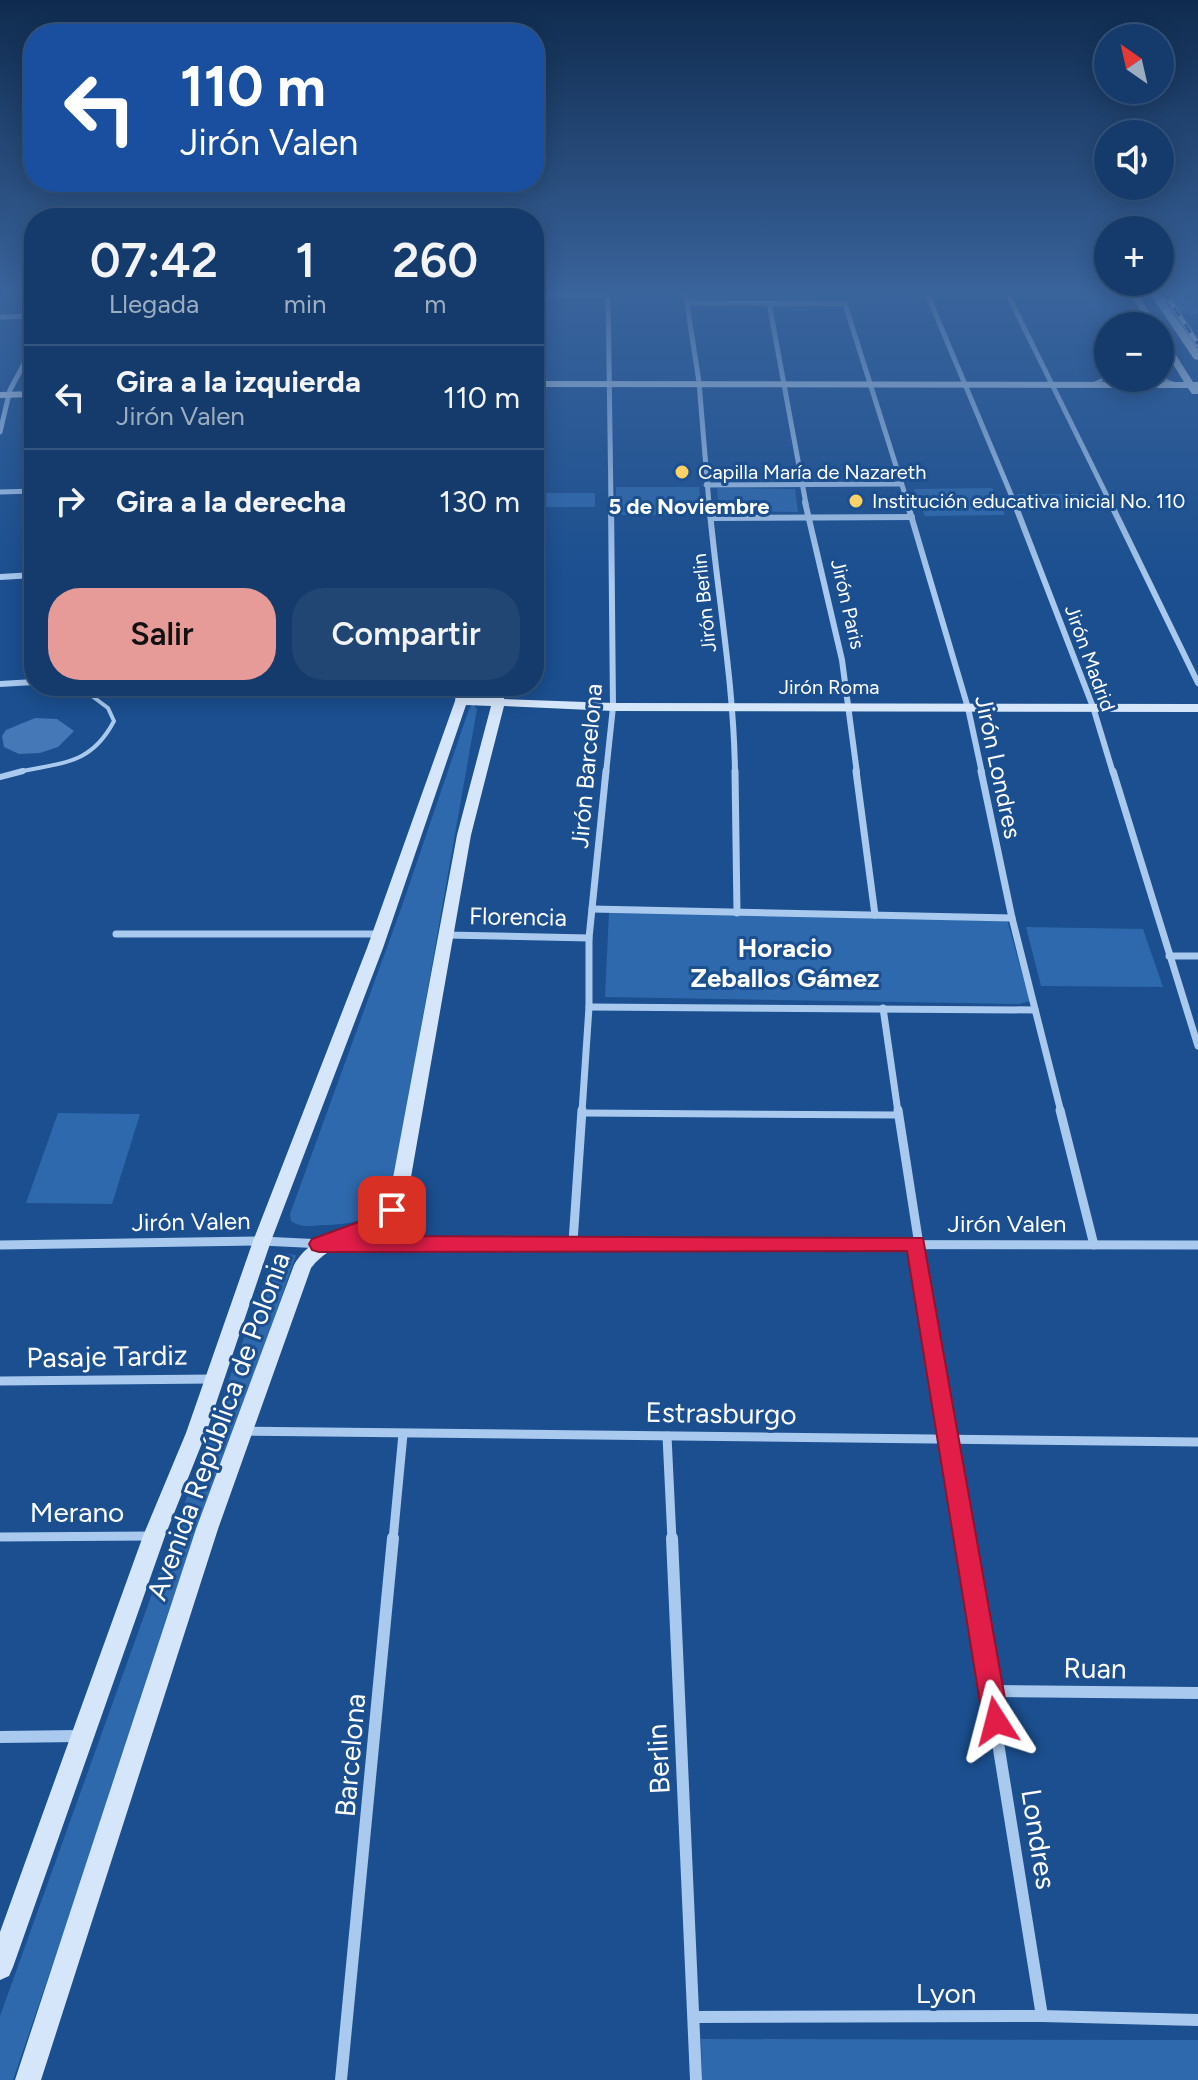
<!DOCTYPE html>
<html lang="es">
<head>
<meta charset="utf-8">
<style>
	body { margin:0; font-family:Figtree,sans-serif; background:#214673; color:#f1f3f6; height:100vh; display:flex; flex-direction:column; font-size:30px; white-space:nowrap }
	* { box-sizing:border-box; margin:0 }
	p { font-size:26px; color:#9dadc1 }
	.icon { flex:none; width:44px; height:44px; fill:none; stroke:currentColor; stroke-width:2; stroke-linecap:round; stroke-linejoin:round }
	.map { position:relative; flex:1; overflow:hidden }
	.sheet { position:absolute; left:24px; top:208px; width:520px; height:488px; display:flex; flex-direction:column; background:#143b6b; border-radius:32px; box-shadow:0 4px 20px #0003,0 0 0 2px #33557e }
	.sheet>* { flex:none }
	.guide { position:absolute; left:24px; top:24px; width:520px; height:168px; border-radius:32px; box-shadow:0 4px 20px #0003,0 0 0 2px #33557e; background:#1a4fa0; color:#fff; overflow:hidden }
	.needle { width:52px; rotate:326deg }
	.controls { position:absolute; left:1094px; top:24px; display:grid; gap:16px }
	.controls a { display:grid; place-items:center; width:80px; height:80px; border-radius:50%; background:#143b6b; box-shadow:0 4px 20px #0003,0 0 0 2px #33557e; font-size:40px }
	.pin { position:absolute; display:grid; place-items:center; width:68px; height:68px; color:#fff; margin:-34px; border-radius:16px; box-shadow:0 4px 12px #0006 }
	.me { position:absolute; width:88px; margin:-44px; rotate:351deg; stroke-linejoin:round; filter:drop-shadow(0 0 6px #0008) }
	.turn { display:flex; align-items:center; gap:28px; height:168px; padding:0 24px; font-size:36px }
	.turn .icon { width:104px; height:104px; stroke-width:2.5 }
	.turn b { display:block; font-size:56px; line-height:68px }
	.eta { display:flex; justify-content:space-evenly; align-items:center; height:136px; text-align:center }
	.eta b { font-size:48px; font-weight:600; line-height:56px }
	.action { display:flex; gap:16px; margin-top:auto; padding:16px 24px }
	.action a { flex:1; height:92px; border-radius:32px; background:#e69b98; color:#111; font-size:32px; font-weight:600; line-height:92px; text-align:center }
	.action a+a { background:#214673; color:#f1f3f6 }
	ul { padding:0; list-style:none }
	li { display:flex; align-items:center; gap:24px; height:104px; padding:0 24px; border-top:2px solid #33557e }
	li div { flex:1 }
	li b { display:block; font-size:30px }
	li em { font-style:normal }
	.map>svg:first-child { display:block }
	.green { fill:#2e69ad }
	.building { fill:#4478b7 }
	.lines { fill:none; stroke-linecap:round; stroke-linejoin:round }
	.lane-far3 { stroke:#a9c9ee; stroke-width:3 }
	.lane-far2 { stroke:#a9c9ee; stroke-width:4 }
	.lane-far1 { stroke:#a9c9ee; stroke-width:6 }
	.lane { stroke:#a9c9ee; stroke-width:7 }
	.street-far4 { stroke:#a9c9ee; stroke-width:5 }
	.street-far3 { stroke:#a9c9ee; stroke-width:6 }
	.street-far2 { stroke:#a9c9ee; stroke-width:7 }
	.street-far1 { stroke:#a9c9ee; stroke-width:9 }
	.street { stroke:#a9c9ee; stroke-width:12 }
	.secondary { fill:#d6e6fa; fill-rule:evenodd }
	.primary { fill:#f0f6ff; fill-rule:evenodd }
	.rail-casing { stroke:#fff; stroke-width:5 }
	.rail { stroke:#1b4f8f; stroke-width:3; stroke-dasharray:10; stroke-linecap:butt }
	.route { fill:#e11d48; stroke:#92132f; stroke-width:2 }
	.poi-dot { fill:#ffd166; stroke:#1b4f8f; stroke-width:3 }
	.labels { text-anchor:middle; stroke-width:6; stroke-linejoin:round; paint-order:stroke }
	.far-poi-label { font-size:20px; fill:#fff; stroke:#1b4f8f; text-anchor:start }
	.far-street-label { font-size:20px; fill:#fff; stroke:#1b4f8f }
	.far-neighbourhood-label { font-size:22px; font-weight:bold; fill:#fff; stroke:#1b4f8f }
	.street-label { font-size:24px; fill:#fff; stroke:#1b4f8f }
	.neighbourhood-label { font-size:26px; font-weight:bold; fill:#fff; stroke:#1b4f8f }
	.near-street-label { font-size:28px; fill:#fff; stroke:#1b4f8f }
</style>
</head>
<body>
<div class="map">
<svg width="1198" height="2080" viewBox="0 0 1198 2080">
	<rect width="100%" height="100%" fill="#1b4f8f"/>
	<g class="green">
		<polygon points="614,291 680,291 681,302 614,302"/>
		<polygon points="692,291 916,291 921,302 693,301"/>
		<polygon points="616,487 699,487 702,515 616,515"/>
		<polygon points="717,488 795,489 798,512 719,511"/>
		<polygon points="992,488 1005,515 925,516 914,489"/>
		<rect x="534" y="493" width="61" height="14"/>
		<polygon points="1017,494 1094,494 1101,509 1022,509"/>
		<path d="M473 704 477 709 392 1192C378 1220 351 1225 322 1225 310 1226 301 1228 291 1221L290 1214 402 906 469 709Z"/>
		<polygon points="609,912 1007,920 1030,1001 1019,1004 605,997"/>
		<polygon points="1026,927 1143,929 1163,987 1041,986"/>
		<polygon points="58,1113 140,1114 112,1204 26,1203"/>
		<polygon points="275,1252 296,1255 13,2080 0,2080 0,2016"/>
		<polygon points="701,2039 1198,2040 1198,2080 702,2080"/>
	</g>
	<g class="building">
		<polygon points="1162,291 1187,291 1198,308 1198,314 1177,314"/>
		<polygon points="35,718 57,719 74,731 58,747 40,753 19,754 4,747 2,736 6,730"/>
	</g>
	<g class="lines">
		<g class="lane-far3">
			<polyline points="1160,360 1173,357"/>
			<polyline points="1162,379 1178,385"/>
			<polyline points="1090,385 1108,377"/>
		</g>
		<path class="lane-far2" d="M14 773C59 762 90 767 114 721L108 708 80 687"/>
		<polyline class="lane-far1" points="0,777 23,771"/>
		<polyline class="lane" points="582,1113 898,1115"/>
		<g class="street-far4">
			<polyline points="608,291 611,504"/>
			<polyline points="685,291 699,382 709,504"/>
			<polyline points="926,291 1015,504"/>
			<polyline points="1006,291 1111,504"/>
			<polyline points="534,295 608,295"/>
			<polyline points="687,303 845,304 908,504"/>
			<polyline points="769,303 806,504"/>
			<polyline points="0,317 34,316"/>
			<polyline points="0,432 10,390 34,345"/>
			<polyline points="706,485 900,484"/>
			<polyline points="0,492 34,491"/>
		</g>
		<g class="street-far3">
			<path d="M709 502C717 593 734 682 735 773"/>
			<polyline points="805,502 842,660 857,773"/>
			<polyline points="907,502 968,708 982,773"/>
			<polyline points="1014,502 1093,707 1113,773"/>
			<polyline points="1110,502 1198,683"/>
			<polyline points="711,518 912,517"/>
			<polyline points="0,577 34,575"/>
			<polyline points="0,684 34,682"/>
			<polyline points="68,686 84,686"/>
			<polyline points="606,773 613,707 611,502"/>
		</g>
		<g class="street-far2">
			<polyline points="735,771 737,913"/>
			<polyline points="856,771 875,915"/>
			<polyline points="981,771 1012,918 1061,1112"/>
			<polyline points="1113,771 1198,1046"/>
			<polyline points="592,909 1012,918"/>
			<polyline points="116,934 380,934"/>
			<polyline points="446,935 589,938"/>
			<polyline points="1169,956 1198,956"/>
			<polyline points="589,1007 1035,1010"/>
			<polyline points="883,1008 898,1112"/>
			<polyline points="582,1112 589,1007 589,938 606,771"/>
		</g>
		<g class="street-far1">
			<polyline points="898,1110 965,1540"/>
			<polyline points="1060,1110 1094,1245"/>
			<polyline points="573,1242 582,1110"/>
			<polyline points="337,1244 1198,1245"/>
			<polyline points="0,1245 262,1241 323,1244"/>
			<polyline points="0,1381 214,1379"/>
			<polyline points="243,1431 1198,1442"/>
			<polyline points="667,1436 672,1540"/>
			<polyline points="0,1537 151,1536"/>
			<polyline points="393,1540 403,1434"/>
		</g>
		<g class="street">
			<polyline points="672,1538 696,2080"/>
			<polyline points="965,1538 1042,2016"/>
			<polyline points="991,1691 1198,1693"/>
			<polyline points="0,1737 79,1736"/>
			<polyline points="694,2017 1042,2016 1198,2020"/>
			<polyline points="341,2080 393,1538"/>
		</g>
		<g class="secondary">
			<polygon points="1128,291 1136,291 1158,326 1150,326"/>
			<polygon points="1160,333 1164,336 1193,382 1198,382 1198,394 1192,394 1188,388 534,387 534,381 1184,382 1160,343"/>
			<polygon points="34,391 34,397 0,398 0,392"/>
			<path d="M457 686H469L468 698H492V686H504V699L613 703 1198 704V712L613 711 504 706 471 835 408 1194C401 1205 395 1218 384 1226 359 1244 333 1240 311 1268L218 1529 41 2080H15L196 1529 294 1265C318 1224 366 1234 390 1194L457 835 491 706 466 705 383 948 271 1241 206 1433 165 1536 13 1967 9 1976 0 1980V1932L143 1536 186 1433 253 1241 367 948 455 701Z"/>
		</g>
		<polygon class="primary" points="1148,291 1158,291 1198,349 1198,360 1194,359"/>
		<g class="rail-casing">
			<polyline id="rail" points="1163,291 1198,344"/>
		</g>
		<use href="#rail" class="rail"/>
	</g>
	<linearGradient id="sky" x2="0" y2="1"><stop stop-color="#0f2b4f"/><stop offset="0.5" stop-color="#39639b"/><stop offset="1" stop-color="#39639b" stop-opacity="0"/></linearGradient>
	<rect width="1198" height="582" fill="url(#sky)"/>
	<path class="route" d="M392 1202 400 1204 402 1210C393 1225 380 1231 364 1236L923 1238 1009 1721 1005 1730 996 1733 987 1730 983 1721 907 1251 319 1252 312 1250 309 1244 312 1239 370 1218 385 1204Z"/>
	<g class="poi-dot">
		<circle cx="682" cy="472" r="8"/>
		<circle cx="856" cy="501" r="8"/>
	</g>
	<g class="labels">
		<g class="far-poi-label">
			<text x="698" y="479">Capilla María de Nazareth</text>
			<text x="872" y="508">Institución educativa inicial No. 110</text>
		</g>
		<g class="far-street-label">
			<text transform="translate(704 603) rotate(-96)" y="7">Jirón Berlin</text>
			<text transform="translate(848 604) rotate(77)" y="7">Jirón Paris</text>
			<text transform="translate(1090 658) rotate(70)" y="7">Jirón Madrid</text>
			<text x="829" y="694">Jirón Roma</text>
		</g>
		<g class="far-neighbourhood-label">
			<text x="689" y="514">5 de Noviembre</text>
		</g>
		<g class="street-label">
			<text transform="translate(587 766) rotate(-85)" y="8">Jirón Barcelona</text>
			<text transform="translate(998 767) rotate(78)" y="8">Jirón Londres</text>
			<text transform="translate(518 917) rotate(1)" y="8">Florencia</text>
			<text transform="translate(191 1222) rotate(-1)" y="8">Jirón Valen</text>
			<text x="1007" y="1232">Jirón Valen</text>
		</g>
		<g class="neighbourhood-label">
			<text x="785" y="957">Horacio<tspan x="785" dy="30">Zeballos Gámez</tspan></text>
		</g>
		<g class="near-street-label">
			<text transform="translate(107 1356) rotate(-1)" y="10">Pasaje Tardiz</text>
			<text transform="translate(721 1413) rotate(1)" y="10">Estrasburgo</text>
			<text transform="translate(218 1426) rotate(-70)" y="10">Avenida República de Polonia</text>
			<text x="77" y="1522">Merano</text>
			<text transform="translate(1095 1668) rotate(1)" y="10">Ruan</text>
			<text transform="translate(350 1755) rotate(-85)" y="10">Barcelona</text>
			<text transform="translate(658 1759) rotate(-93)" y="10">Berlin</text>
			<text transform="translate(1039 1839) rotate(81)" y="10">Londres</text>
			<text x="946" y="2003">Lyon</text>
		</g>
	</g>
</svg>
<div class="controls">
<a><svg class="needle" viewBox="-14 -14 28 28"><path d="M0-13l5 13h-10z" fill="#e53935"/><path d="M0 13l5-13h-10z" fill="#9dadc1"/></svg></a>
<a><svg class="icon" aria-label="sound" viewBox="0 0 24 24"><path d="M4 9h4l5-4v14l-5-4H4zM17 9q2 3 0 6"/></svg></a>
<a>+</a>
<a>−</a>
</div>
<div class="pin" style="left:392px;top:1210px;background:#d93025"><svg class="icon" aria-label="arrive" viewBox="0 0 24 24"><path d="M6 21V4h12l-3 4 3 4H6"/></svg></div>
<svg class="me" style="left:996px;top:1721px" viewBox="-20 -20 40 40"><path d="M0-17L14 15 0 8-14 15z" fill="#e11d48" stroke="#fff" stroke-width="4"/></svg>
<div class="guide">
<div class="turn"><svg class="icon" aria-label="left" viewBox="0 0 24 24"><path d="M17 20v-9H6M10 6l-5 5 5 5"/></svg><div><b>110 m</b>Jirón Valen</div></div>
</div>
<section class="sheet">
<div class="eta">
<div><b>07:42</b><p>Llegada</p></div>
<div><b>1</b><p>min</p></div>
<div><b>260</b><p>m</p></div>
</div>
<ul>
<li><svg class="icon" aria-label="left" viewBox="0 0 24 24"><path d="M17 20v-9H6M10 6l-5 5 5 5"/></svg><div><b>Gira a la izquierda</b><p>Jirón Valen</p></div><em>110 m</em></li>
<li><svg class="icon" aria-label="right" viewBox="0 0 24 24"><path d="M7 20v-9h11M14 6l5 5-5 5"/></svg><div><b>Gira a la derecha</b></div><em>130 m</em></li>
</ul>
<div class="action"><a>Salir</a><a>Compartir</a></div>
</section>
</div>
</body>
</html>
